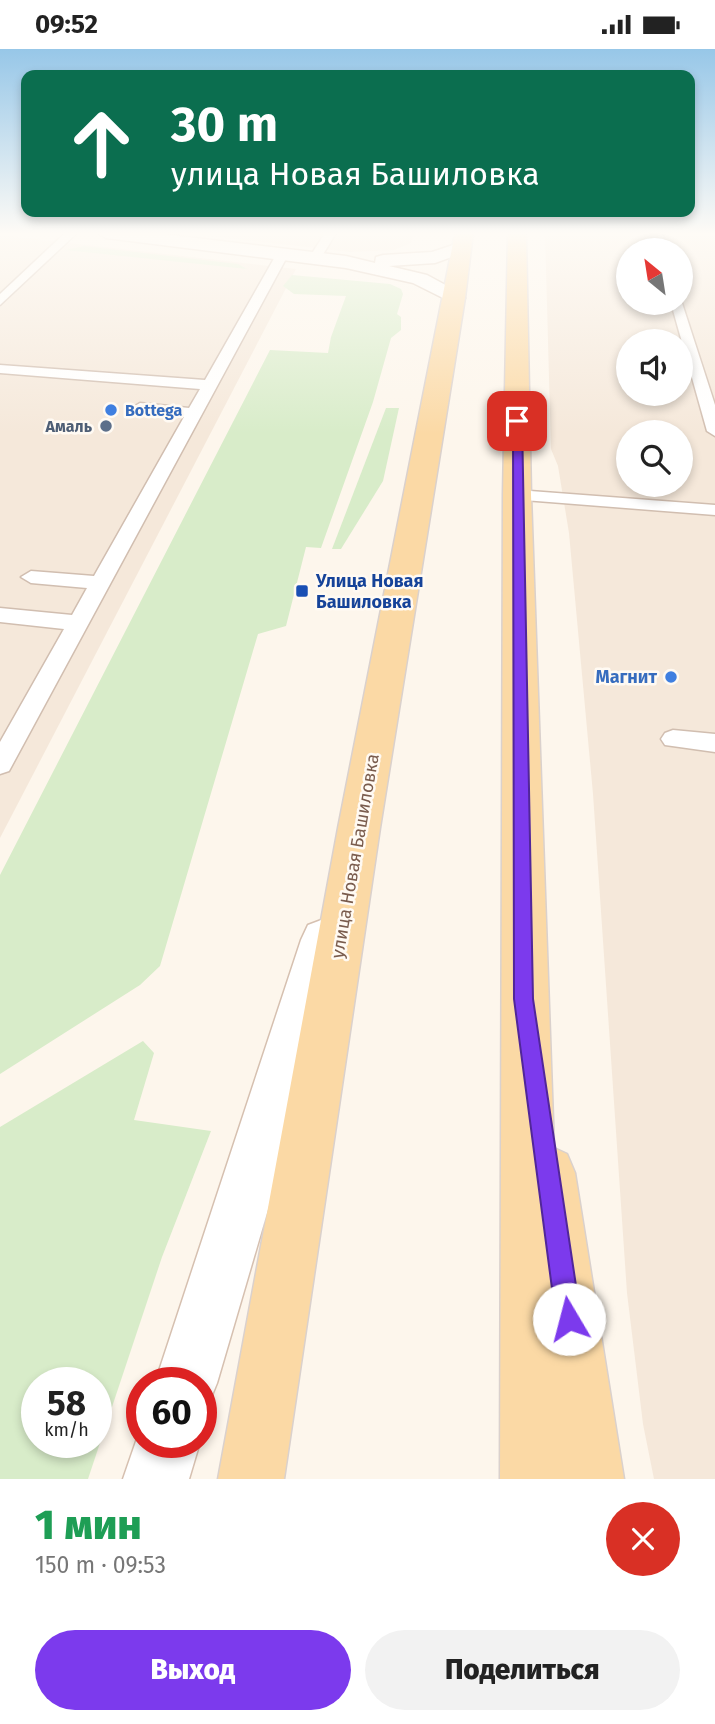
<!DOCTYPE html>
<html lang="ru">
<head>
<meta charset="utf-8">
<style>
	body { margin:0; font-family:"Fira Sans",sans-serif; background:#f2f2f2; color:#222; height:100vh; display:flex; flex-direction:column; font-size:26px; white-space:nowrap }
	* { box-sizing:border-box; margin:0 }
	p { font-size:23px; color:#767676 }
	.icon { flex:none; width:38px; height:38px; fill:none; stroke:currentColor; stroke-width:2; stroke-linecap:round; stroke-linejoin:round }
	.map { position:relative; height:1430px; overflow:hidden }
	.drawer { display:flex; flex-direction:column; background:#fff; flex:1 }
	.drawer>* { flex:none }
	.banner { position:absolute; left:21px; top:21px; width:674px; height:147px; border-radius:14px; box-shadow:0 4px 10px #0003; background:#0b6e4f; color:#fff; overflow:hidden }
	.needle { width:46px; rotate:330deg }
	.fabs { position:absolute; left:616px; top:189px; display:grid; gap:14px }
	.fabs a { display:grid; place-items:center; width:77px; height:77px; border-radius:50%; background:#fff; box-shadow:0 4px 10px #0003; font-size:35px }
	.speed { position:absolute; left:21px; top:1318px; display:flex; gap:14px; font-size:35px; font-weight:700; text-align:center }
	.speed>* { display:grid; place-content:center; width:91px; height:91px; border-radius:50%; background:#fff; box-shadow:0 4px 10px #0003; line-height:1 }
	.speed small { font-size:18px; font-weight:400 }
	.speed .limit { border:10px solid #d22; background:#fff; color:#111 }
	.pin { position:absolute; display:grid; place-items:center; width:60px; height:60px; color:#fff; margin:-30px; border-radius:14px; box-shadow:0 4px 10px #0006 }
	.me { position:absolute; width:77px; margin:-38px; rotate:352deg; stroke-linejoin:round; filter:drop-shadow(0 0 5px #0008) }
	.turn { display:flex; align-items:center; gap:24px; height:147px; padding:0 35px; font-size:32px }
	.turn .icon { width:91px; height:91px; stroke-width:2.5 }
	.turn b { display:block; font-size:49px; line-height:60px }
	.round { display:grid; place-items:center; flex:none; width:74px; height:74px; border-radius:37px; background:#f2f2f2 }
	.headline { display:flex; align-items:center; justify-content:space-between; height:119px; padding:0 35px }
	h1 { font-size:42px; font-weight:800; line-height:52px; color:#1e9e55 }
	.primary-button { display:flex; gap:14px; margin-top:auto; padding:14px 35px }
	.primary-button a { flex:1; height:80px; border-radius:42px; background:#7c3aed; color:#fff; font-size:28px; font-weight:800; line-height:80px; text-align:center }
	.primary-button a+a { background:#f2f2f2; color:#222 }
	.status { display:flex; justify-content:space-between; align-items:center; height:49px; padding:0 35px; background:#fff; direction:ltr }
	.status svg { height:19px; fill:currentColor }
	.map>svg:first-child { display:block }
	.residential { fill:#f5e8da; fill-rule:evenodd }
	.green { fill:#d8ecc9; fill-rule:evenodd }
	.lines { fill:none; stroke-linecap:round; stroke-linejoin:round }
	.lane-casing { stroke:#d1beb0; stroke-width:3 }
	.secondary-casing { stroke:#d6c0b0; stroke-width:3 }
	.primary-casing { stroke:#dad1cd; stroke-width:3 }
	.lane { fill:#fff; fill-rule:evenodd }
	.secondary { fill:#fff; fill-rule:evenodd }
	.primary { fill:#fbd9a5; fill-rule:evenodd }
	.route { fill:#7c3aed; stroke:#51269a; stroke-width:2 }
	.shop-dot { fill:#3f7fe0; stroke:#fffaf3; stroke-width:2.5 }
	.service-dot { fill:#5c6f8a; stroke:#fffaf3; stroke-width:2.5 }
	.transit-dot { fill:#1a4fb4; stroke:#fffaf3; stroke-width:2.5 }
	.labels { text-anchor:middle; stroke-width:5; stroke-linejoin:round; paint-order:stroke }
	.far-shop-label { font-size:16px; font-weight:bold; fill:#366cbe; stroke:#fffaf3; text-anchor:start }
	.far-service-label { font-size:16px; font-weight:bold; fill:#4e5e75; stroke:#fffaf3; text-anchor:end }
	.transit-label { font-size:18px; font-weight:bold; fill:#164399; stroke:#fffaf3; text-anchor:start }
	.shop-label { font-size:18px; font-weight:bold; fill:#366cbe; stroke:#fffaf3; text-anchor:end }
	.street-label { font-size:18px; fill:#7a5c4d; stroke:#fffaf3 }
</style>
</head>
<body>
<div class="status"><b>09:52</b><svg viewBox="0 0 49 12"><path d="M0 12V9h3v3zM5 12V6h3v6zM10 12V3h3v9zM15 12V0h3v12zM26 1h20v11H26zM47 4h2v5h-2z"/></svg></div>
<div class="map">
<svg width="715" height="1430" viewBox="0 0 715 1430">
	<rect width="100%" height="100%" fill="#fdf6ec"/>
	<g class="residential">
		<polygon points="183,184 414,184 411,194 394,201 350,203"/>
		<path d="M545 184H715V1430H654L643 1375 627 1244 593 745 569 484 558 417 551 400ZM628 201H681V254H628ZM628 292H681V345H628ZM628 383H681V436H628Z"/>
		<polygon points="0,186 296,220 0,789"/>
	</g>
	<g class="green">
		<polygon points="84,197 238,215 247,220 65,201"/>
		<polygon points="292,226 390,235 401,240 403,245 397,265 401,268 401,281 391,289 373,353 321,499 306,498 286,577 258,585 160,917 140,936 0,1025 0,826 270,301 328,304 331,288 346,247 294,245 283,237"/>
		<polygon points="386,359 399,359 383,432 341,500 332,500"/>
		<path d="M143 992 154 1004 134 1071 211 1082 162 1208 88 1430H0V1078ZM37 1334H96V1393H37Z"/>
	</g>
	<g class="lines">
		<g class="lane-casing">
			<g id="lane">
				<polygon points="65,184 77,184 0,256 0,245"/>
				<polygon points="325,184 336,184 319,212 311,212 309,209"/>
				<polygon points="651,184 662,184 667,201 655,201"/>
				<polygon points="282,202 288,206 9,722 0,725 0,693 64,580 0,573 0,559 72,566 87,539 31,534 21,528 31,522 94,527 184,368 140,364 132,359 140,354 189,359 200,340 0,324 0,316 205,331 276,206"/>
				<polygon points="681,251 715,356 715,387 707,382 671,254 681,254"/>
				<polygon points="517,441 715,456 715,466 511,450 508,446"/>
				<polygon points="673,681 715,685 715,703 665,696 661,690 665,684"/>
			</g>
		</g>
		<g class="secondary-casing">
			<g id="secondary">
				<polygon points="98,184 154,184 346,207 375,214 376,208 383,206 432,203 462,193 471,198 468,202 435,214 389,217 427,226 462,245 465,249 462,253 455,255 413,234 346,219 106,189"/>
				<polygon points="324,870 340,876 347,891 217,1334 208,1356 201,1359 201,1334 155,1334 301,891 308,876"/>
				<polygon points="142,1375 142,1393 200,1393 189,1430 123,1430"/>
			</g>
		</g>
		<g class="primary-casing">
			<g id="primary">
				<polygon points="455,184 473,184 465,249 380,779 284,1430 218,1430 338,779"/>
				<polygon points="508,184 526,184 531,446 554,1099 567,1105 575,1124 624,1430 500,1430 503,446"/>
			</g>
		</g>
		<use href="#lane" class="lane"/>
		<use href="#secondary" class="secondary"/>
		<use href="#primary" class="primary"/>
	</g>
	<linearGradient id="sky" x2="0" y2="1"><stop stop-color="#97c7e8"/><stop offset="0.48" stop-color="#fefbf6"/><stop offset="1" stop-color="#fefbf6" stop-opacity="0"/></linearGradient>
	<rect width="715" height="385" fill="url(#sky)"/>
	<polygon class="route" points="513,370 522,372 533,950 581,1270 577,1279 569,1282 560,1279 556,1270 514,950"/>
	<g class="shop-dot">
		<circle cx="111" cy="361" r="7"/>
		<circle cx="671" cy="628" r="7"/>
	</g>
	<circle class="service-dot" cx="106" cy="377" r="7"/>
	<rect class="transit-dot" x="295" y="535" width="14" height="14" rx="3.5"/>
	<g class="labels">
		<g class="far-shop-label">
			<text x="125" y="367">Bottega</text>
		</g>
		<g class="far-service-label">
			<text x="92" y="383">Амаль</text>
		</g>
		<g class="transit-label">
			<text x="316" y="538">Улица Новая<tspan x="316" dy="21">Башиловка</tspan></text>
		</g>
		<g class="shop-label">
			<text x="657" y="634">Магнит</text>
		</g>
		<g class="street-label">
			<text transform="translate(355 807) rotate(-80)" y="6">улица Новая Башиловка</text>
		</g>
	</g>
</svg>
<div class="fabs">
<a><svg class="needle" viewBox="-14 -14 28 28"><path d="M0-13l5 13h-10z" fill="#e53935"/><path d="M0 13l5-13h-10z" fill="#767676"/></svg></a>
<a><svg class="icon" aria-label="sound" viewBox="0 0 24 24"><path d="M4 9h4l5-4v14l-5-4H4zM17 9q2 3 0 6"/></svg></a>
<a><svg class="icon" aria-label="search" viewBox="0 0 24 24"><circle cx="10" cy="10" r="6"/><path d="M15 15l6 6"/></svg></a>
</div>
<div class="speed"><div>58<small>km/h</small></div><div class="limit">60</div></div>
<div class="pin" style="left:517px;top:372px;background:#d93025"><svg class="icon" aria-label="arrive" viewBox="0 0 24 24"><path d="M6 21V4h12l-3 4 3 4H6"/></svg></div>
<svg class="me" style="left:569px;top:1270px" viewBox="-20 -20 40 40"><circle r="19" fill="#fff"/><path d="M0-13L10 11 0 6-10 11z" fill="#7c3aed"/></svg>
<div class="banner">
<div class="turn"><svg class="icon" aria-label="ahead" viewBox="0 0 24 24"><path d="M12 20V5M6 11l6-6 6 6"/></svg><div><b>30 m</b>улица Новая Башиловка</div></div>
</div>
</div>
<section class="drawer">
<div class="headline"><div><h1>1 мин</h1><p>150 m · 09:53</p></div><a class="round" style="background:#d93025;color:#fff"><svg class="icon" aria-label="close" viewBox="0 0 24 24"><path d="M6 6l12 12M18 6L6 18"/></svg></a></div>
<div class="primary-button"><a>Выход</a><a>Поделиться</a></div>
</section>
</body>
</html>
